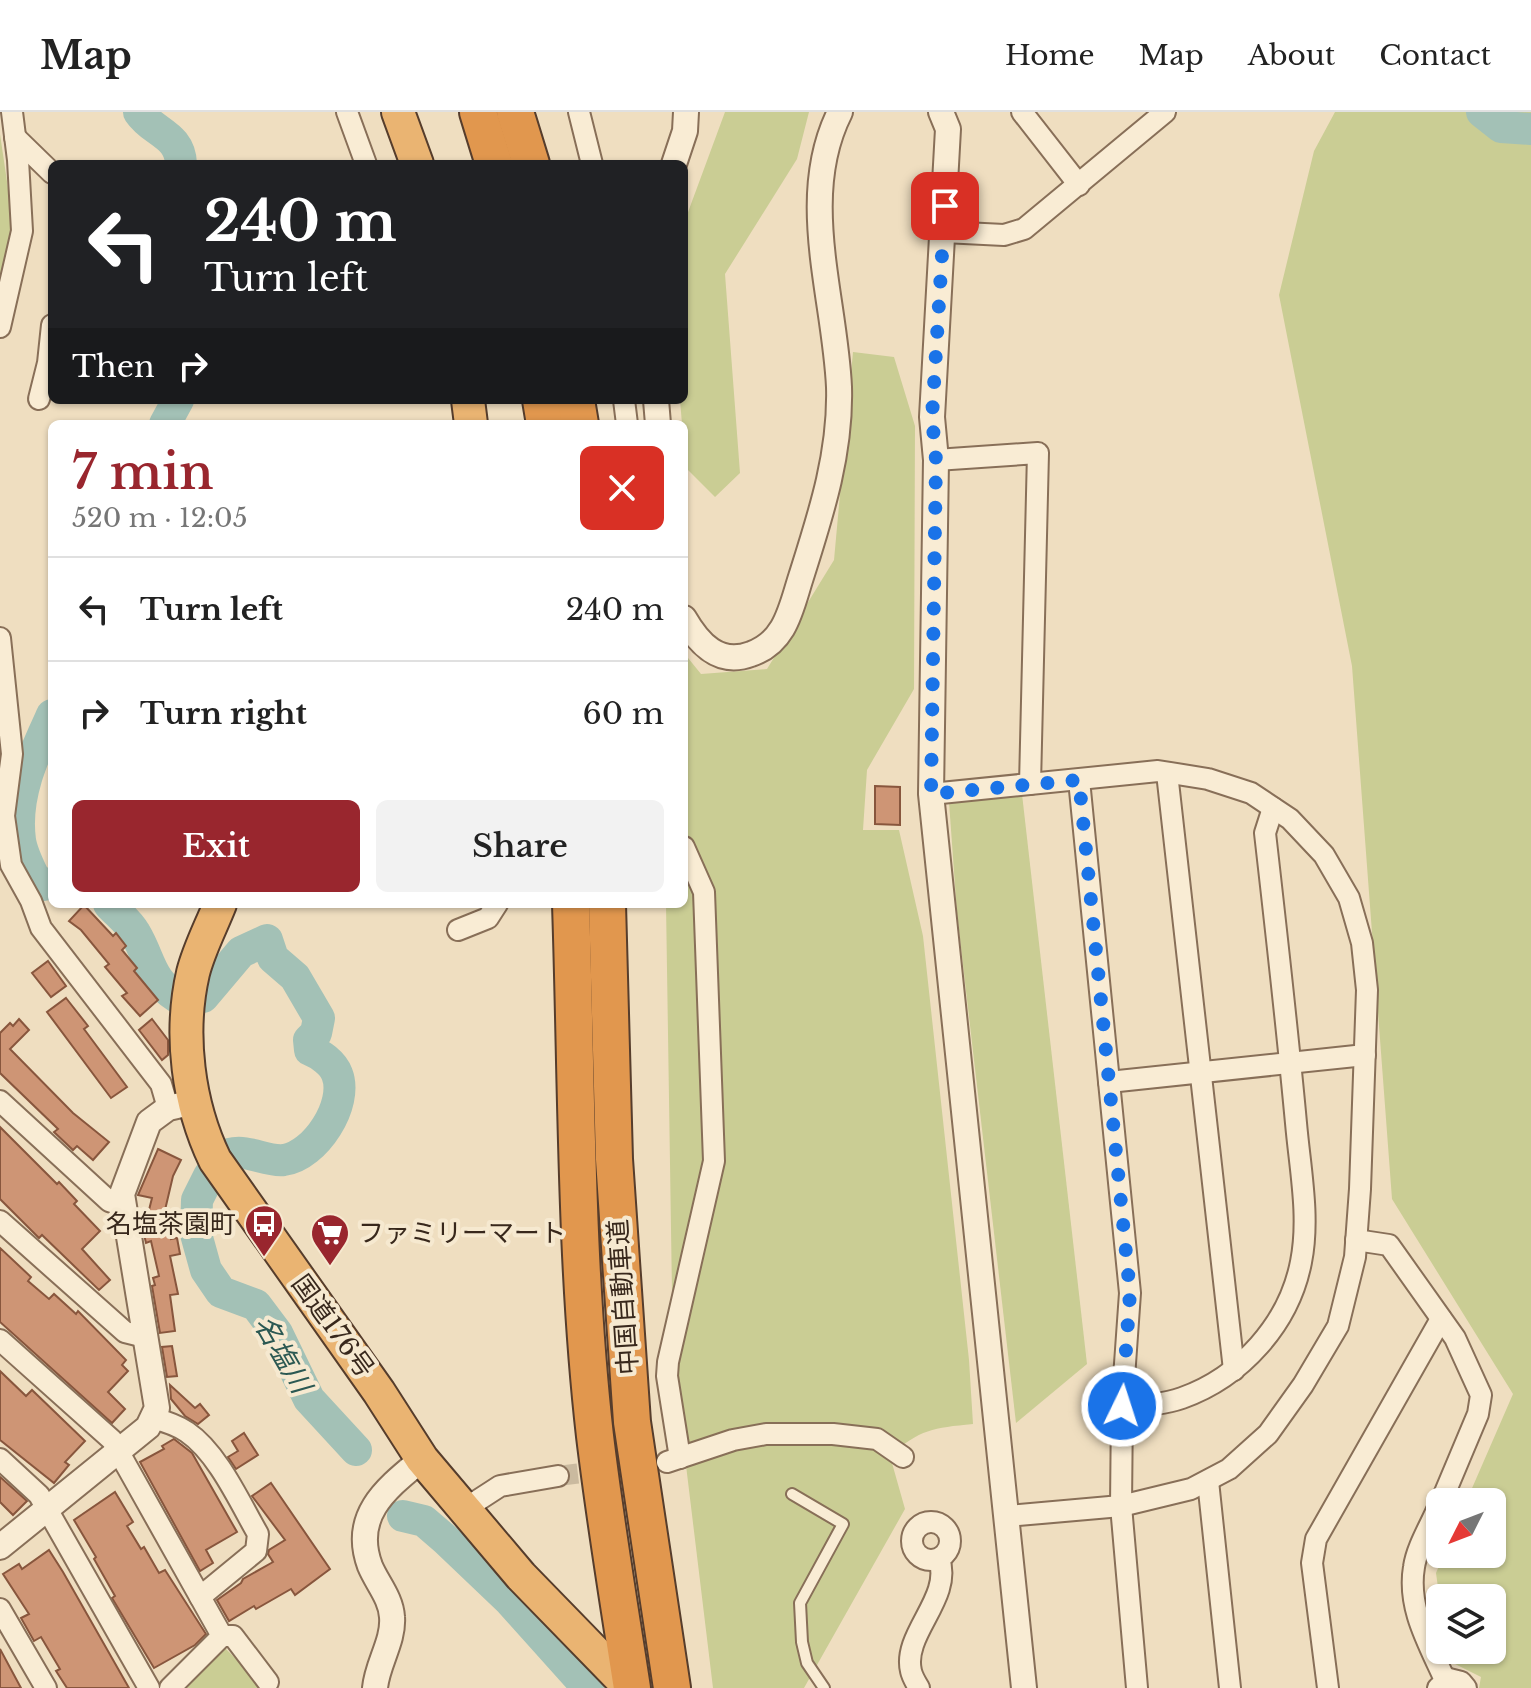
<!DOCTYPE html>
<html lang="en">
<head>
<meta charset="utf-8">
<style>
	body { margin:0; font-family:"Libre Baskerville","Noto Sans JP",serif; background:#f2f2f2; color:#222; height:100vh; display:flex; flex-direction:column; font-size:30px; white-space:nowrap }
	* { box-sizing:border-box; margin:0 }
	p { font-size:26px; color:#767676 }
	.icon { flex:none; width:44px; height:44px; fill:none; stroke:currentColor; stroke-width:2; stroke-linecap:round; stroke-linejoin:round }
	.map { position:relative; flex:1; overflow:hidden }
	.panel { position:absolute; left:48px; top:308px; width:640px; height:488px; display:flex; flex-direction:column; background:#fff; border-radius:12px; box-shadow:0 2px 6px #0004 }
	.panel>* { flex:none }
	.guide { position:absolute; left:48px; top:48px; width:640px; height:244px; border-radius:12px; box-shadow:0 2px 6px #0004; background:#202124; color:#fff; overflow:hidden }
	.needle { width:52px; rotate:228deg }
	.controls { position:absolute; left:1426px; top:1376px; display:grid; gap:16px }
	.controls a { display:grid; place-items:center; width:80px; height:80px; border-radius:12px; background:#fff; box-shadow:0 2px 6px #0004; font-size:40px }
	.pin { position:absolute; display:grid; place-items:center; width:68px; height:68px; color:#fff; margin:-34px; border-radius:16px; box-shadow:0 4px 12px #0006 }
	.me { position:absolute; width:88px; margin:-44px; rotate:4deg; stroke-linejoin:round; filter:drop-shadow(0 0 6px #0008) }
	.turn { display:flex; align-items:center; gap:28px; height:168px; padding:0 24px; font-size:36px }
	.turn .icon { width:104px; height:104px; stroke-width:2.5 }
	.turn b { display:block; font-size:56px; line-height:68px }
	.then { display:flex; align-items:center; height:76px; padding:0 24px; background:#0003; gap:16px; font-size:30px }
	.round { display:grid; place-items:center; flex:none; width:84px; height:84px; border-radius:12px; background:#f2f2f2 }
	.overview { display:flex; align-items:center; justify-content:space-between; height:136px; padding:0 24px }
	h1 { font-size:48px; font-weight:600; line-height:60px; color:#99262e }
	.button { display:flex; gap:16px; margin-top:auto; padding:16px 24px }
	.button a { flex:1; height:92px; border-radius:12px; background:#99262e; color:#fff; font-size:32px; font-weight:600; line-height:92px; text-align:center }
	.button a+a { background:#f2f2f2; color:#222 }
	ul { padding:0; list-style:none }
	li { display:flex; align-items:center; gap:24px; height:104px; padding:0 24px; border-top:2px solid #e0e0e0 }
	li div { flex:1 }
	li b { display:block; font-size:30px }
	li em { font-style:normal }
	header { display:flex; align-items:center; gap:48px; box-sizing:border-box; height:112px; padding:0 40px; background:#fff; border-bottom:2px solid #e0e0e0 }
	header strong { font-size:38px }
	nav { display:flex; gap:44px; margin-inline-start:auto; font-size:28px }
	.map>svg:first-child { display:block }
	.green { fill:#cacd94 }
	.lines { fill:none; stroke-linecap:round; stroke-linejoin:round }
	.river { stroke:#a3c1b6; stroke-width:32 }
	.building { fill:#ce9575; stroke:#88563d; stroke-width:2 }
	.minor-tunnel { stroke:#caba9f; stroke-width:20; stroke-dasharray:20 10; stroke-linecap:butt }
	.service-casing { stroke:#886f58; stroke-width:14 }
	.minor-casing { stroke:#886f58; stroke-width:24 }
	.tertiary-casing { stroke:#886f58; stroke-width:28 }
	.trunk-casing { stroke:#563d2c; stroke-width:36 }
	.motorway-casing { stroke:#563d2c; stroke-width:40 }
	.service { stroke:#f9ecd4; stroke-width:10 }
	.minor { stroke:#f9ecd4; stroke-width:20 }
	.tertiary { stroke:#f9ecd4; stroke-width:24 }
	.trunk { stroke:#eab472; stroke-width:32 }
	.motorway { stroke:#e1974e; stroke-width:36 }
	.route { stroke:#1a73e8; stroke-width:14; stroke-dasharray:0 25.2 }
	.labels { text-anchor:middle; stroke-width:8; stroke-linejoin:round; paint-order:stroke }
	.poi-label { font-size:26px; fill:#38281c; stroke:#f6e9d0; text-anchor:end }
	.street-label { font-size:26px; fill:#38281c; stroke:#f6e9d0 }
	.water-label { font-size:28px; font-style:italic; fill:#2b5852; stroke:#f6e9d0 }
</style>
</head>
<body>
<header>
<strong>Map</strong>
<nav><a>Home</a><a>Map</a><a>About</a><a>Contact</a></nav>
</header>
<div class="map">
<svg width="1531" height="1576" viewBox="0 0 1531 1576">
	<rect width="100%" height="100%" fill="#efdec0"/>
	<g class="green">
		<polygon points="725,0 809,0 797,47 725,162 740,361 715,385 685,355 684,312 682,312 680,288 684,288 684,111"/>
		<polygon points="1335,0 1531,0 1531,1576 1479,1576 1481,1565 1449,1549 1448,1538 1492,1538 1492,1486 1440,1486 1440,1490 1436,1461 1444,1442 1492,1442 1492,1390 1466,1390 1513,1282 1392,1087 1352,554 1279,183 1314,39"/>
		<polygon points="0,22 14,117 0,183"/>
		<path d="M853 240 894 245 915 314 914 577 867 658 863 718H899L923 824 969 1248 973 1312C933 1316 920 1317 890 1344L905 1397 804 1576H713L673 1246 666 792H684V541L701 562 767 557 834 448Z"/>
		<polygon points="1022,682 1087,1252 1016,1311 957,801 949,690"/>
		<polygon points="224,1535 265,1576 184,1576"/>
	</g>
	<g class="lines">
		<g class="river">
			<path d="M139 0C153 21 180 22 181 52"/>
			<polyline points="1482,0 1501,15 1531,17"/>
			<polyline points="165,312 178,288"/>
			<path d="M52 603C34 642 14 683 20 728 22 743 32 760 38 774L52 771"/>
			<path d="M109 792C117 801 129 810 135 821 151 848 149 867 177 885"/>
			<path d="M203 885 241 840 267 828 273 846 295 865 319 906 316 921 309 928 310 938C320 942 333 951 337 962 349 992 315 1044 284 1048 265 1050 250 1037 229 1042"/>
			<polyline points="209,1064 197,1088 196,1122 206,1158 221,1180 256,1193 277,1221 309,1287 356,1338"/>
			<polyline points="403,1404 424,1409 446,1428 510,1489 588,1576"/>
		</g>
	</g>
	<g class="building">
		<polygon points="875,674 900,675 900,713 875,712"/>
		<polygon points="84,793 113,824 116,821 126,834 122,838 137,856 134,859 158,888 140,904 122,884 127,881 105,855 109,852 81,818 69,809"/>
		<polygon points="48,849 66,874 51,885 32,861"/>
		<polygon points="66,886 88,914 84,917 127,975 111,986 47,900"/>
		<polygon points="19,907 29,918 10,937 73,1001 109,1030 93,1048 77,1034 73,1038 54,1020 58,1017 0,961 0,921 10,911 13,914"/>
		<polygon points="152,907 168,928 168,943 162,948 139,918"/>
		<polygon points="0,1015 57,1072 59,1070 77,1089 74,1092 100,1119 82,1137 110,1168 99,1178 42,1123 39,1126 0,1087"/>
		<polygon points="158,1037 181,1048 173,1064 165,1098 171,1127 177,1126 180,1142 170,1144 178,1182 170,1183 175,1219 160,1221 152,1174 155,1173 153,1166 159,1164 151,1129 146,1131 142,1114 145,1114 152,1086 138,1083"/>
		<polygon points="0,1136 31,1165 28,1169 49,1187 54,1182 76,1202 78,1199 126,1248 122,1253 128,1259 108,1280 125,1297 112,1311 0,1210"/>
		<polygon points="172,1234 177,1264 167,1265 162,1235"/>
		<polygon points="0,1259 26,1284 32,1278 85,1329 65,1350 69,1353 54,1371 0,1328"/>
		<polygon points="170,1273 195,1296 200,1292 209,1303 198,1312 185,1304 171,1287"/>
		<polygon points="244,1321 258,1343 236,1357 228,1345 238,1339 232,1329"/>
		<polygon points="174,1327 192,1341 237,1420 206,1438 213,1451 200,1459 140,1350 164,1337 162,1334"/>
		<polygon points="0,1365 27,1389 13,1403 0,1390"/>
		<polygon points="271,1371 330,1457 295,1483 291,1477 256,1497 254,1494 229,1509 217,1488 241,1471 243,1467 273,1450 268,1442 269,1438 285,1428 252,1384"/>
		<polygon points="115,1380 133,1410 127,1414 141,1437 144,1435 159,1461 165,1458 206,1522 195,1533 154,1556 112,1486 115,1484 94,1447 96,1445 74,1408"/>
		<polygon points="49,1438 63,1460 129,1576 67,1576 56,1559 60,1557 41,1525 34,1529 21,1506 29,1502 3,1462 19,1452 22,1457"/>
		<polygon points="0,1537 21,1576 0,1576"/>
	</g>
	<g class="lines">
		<polyline class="minor-tunnel" points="558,1364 647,1353"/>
		<g class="service-casing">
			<polyline id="service" points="792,1382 843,1412 800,1491 802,1530 807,1551 824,1576"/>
		</g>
		<g class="minor-casing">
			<g id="minor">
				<polyline points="347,0 366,52"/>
				<polyline points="579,0 592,52"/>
				<polyline points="1022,0 1079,73"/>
				<polyline points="15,25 52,61"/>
				<polyline points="944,120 1004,123 1024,117 1165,0"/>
				<polyline points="0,215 22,119 18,48 12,0"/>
				<polyline points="39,287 48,251 52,213"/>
				<polyline points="624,288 627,312"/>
				<polyline points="936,348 1038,341 1030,672"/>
				<polyline points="0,526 12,642 4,704 11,753 31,789 41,816 161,972 168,996"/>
				<polyline points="1167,661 1234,1258"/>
				<polyline points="1079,668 1130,1181 1122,1294 1121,1394 1137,1576"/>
				<polyline points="931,682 1158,659 1208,667 1251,681 1290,707 1324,743 1349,786 1362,831 1367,878 1360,1077 1355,1145 1338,1214 1303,1273 1268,1322 1229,1357 1191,1377 1121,1394 1008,1404"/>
				<polyline points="458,818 488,806 497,792"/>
				<polyline points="1109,970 1365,943"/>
				<polyline points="0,989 109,1089 124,1094"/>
				<polyline points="0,1109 125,1220 145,1225"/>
				<polyline points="1356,1128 1389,1133 1455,1226 1481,1283 1478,1302 1441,1390"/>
				<polyline points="0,1228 112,1328 222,1524 170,1576"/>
				<path d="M1122 1294C1142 1294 1162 1293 1182 1286 1241 1265 1289 1212 1301 1150 1310 1105 1300 1057 1296 1011 1287 914 1276 817 1265 721L1273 696"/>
				<path d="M152 1306C164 1309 177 1313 187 1320 218 1341 240 1391 258 1422L256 1439 200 1485"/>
				<polyline points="680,1346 667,1264 668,1250 714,1049 704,780 684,735"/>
				<polyline points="0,1347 39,1383 149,1576"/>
				<polyline points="667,1350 733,1328 766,1322 833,1322 877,1327 903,1345"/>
				<polyline points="1208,1369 1230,1576"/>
				<path d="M1440 1391C1432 1411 1417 1434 1414 1455 1407 1496 1429 1532 1445 1568"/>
				<polyline points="463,1398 500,1374 558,1364"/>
				<circle cx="931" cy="1429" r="19"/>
				<polyline points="0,1497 46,1576"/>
				<polyline points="222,1524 233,1524 268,1570"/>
				<path d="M919 1576C916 1571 912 1564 911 1559 902 1522 953 1486 939 1447"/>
				<polyline points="1328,1576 1312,1451 1316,1427 1441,1207"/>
				<polyline points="1438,1576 1449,1567 1461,1570 1466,1576"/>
			</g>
		</g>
		<g class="tertiary-casing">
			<g id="tertiary">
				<polyline points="941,0 948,17 932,305 936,348 931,682 1024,1576"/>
				<polyline points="674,52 685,19 686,0"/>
				<polyline points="656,288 658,312"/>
				<path d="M684 506C699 532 719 554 751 542 786 530 791 496 801 465 821 402 841 341 839 275 835 185 797 85 840 0"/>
				<polyline points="0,1435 148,1315 157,1296 122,1082 149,1010 168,996 194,990"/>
				<path d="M375 1576C377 1552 394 1529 392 1505 391 1486 377 1471 370 1454 351 1403 387 1376 422 1347"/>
			</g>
		</g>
		<g class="trunk-casing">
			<g id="trunk">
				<polyline points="398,0 417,52"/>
				<polyline points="468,288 471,312"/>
				<path d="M220 792C211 815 199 837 193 861 179 922 188 992 215 1048L379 1280 422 1347 521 1464 630 1576"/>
			</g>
		</g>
		<g class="motorway-casing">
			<g id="motorway">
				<polyline points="478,0 494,52"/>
				<polyline points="515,0 531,52"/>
				<polyline points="541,288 545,312"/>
				<polyline points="576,288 580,312"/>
				<path d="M571 792C577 969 575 1148 595 1324 605 1408 619 1492 632 1576"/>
				<polyline points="607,792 614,1047 632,1310 672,1576"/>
			</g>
		</g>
		<use href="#service" class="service"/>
		<use href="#minor" class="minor"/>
		<use href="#tertiary" class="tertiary"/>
		<use href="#trunk" class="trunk"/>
		<use href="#motorway" class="motorway"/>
	</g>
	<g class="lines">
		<polyline class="route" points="945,94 932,305 936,348 931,682 1079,668 1130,1181 1122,1294"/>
	</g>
	<defs>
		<g id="bus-pin" transform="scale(2)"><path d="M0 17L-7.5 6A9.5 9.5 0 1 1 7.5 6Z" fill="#99262e" stroke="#f6e9d0"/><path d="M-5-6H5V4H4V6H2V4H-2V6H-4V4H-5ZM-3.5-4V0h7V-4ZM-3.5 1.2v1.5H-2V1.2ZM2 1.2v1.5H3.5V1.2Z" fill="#fff"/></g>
		<g id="supermarket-pin" transform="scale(2)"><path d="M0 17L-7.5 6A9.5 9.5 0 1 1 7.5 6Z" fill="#99262e" stroke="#f6e9d0"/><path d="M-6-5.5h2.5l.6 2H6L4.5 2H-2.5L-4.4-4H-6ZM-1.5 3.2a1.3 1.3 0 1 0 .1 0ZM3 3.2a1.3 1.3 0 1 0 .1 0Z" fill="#fff"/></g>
	</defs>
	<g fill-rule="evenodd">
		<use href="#bus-pin" x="264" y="1112"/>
		<use href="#supermarket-pin" x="330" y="1121"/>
	</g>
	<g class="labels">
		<g class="poi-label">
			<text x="236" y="1121">名塩茶園町</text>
			<text x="358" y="1130" text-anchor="start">ファミリーマート</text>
		</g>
		<g class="street-label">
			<text transform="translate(623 1185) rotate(-94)" y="9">中国自動車道</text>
			<text transform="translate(333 1214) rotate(54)" y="9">国道176号</text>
		</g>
		<g class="water-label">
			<text transform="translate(283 1242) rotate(60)" y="10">名塩川</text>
		</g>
	</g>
</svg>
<div class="controls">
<a><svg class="needle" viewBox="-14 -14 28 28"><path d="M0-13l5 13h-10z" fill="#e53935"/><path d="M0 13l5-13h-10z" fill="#767676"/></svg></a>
<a><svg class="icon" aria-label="layers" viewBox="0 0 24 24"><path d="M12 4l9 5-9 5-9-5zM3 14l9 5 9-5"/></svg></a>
</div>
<div class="pin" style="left:945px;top:94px;background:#d93025"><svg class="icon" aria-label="arrive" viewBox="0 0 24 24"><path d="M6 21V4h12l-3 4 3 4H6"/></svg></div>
<svg class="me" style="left:1122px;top:1294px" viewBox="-20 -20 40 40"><circle r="17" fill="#1a73e8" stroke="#fff" stroke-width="3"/><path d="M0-11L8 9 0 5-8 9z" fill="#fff"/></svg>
<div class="guide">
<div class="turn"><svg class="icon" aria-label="left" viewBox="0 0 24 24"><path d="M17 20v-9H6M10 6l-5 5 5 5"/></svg><div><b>240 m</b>Turn left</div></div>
<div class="then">Then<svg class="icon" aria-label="right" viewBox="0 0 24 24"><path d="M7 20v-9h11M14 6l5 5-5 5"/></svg></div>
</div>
<section class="panel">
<div class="overview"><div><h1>7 min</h1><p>520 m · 12:05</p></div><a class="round" style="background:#d93025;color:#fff"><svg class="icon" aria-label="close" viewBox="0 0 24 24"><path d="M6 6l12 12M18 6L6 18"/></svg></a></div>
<ul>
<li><svg class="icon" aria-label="left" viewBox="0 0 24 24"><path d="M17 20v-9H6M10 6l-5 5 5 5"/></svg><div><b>Turn left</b></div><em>240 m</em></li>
<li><svg class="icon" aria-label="right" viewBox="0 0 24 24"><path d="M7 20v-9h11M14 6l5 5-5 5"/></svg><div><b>Turn right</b></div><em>60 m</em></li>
</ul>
<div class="button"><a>Exit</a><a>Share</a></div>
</section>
</div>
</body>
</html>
